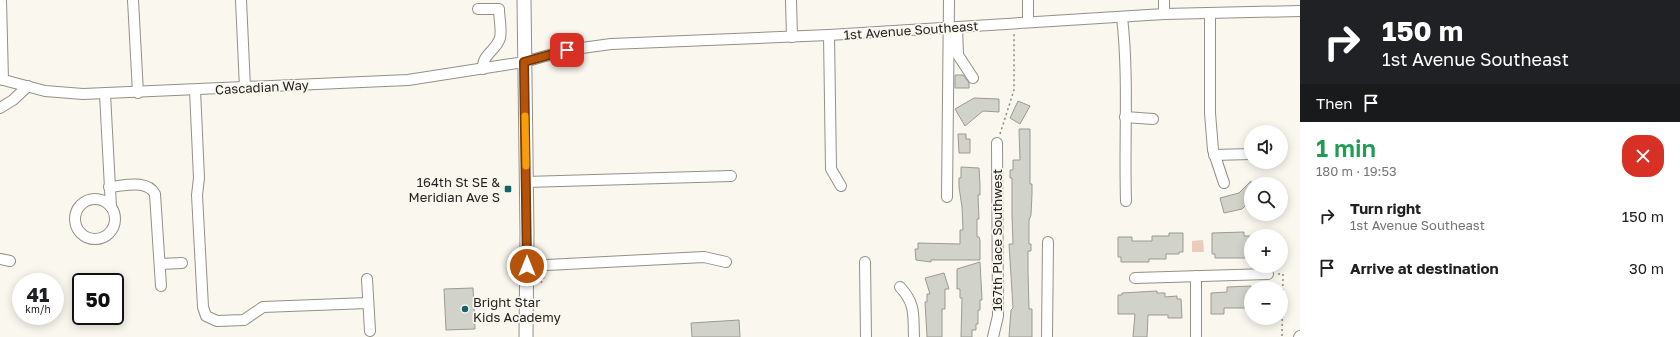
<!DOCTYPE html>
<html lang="en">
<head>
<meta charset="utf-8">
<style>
	body { margin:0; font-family:"Golos Text",sans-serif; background:#f6f6f6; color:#202124; height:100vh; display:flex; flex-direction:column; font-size:15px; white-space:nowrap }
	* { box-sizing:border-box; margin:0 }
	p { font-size:13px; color:#757577 }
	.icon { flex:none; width:22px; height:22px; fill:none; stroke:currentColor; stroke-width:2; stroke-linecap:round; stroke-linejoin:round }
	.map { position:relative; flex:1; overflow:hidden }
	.drawer { display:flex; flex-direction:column; background:#fff; width:380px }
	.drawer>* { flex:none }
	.top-card { background:#202124; color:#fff; overflow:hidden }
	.controls { position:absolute; left:1244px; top:125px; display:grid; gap:8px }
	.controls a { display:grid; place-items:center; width:44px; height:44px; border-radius:50%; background:#fff; box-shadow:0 2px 10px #0003; font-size:20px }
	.speed { position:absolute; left:12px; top:273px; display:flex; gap:8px; font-size:20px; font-weight:700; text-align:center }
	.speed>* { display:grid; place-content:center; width:52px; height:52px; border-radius:50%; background:#fff; box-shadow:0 2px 10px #0003; line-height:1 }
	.speed small { font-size:10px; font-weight:400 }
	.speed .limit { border:2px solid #111; border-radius:6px; background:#fff; color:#111 }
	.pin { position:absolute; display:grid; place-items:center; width:34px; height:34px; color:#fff; margin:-17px; border-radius:8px; box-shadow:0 2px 6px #0006 }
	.me { position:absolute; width:44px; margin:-22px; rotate:0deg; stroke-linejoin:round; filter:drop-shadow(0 0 3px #0008) }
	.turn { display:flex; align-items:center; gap:14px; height:84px; padding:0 16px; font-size:18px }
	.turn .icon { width:52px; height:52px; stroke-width:2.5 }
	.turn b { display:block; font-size:28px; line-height:34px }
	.then { display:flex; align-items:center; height:38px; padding:0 16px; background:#0003; gap:8px; font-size:15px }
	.round { display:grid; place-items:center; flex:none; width:42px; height:42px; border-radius:16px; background:#f6f6f6 }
	.head { display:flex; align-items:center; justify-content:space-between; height:68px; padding:0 16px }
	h1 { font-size:24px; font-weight:600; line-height:30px; color:#1e9e55 }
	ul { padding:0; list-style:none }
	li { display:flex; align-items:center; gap:12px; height:52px; padding:0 16px }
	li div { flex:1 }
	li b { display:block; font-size:15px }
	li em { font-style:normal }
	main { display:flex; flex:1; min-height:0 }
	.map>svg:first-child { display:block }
	.green { fill:#ebcbbc }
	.building { fill:#d1d2ca; stroke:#9a9b93 }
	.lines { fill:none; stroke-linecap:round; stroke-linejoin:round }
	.minor-casing { stroke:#939088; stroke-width:12 }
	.major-casing { stroke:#939088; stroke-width:15 }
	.path { stroke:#8c8a84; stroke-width:1.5; stroke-dasharray:2 3; stroke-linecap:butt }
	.minor { stroke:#fff; stroke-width:10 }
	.major { stroke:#fff; stroke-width:13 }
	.route-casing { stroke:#753606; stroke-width:10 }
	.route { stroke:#b45309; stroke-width:7 }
	.slow { stroke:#f59e0b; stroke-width:7 }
	.poi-dot { fill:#14636a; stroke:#faf7ef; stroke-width:1.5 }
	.labels { text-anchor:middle; stroke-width:3.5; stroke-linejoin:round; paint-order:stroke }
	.street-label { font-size:13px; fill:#242320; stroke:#faf7ef }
	.poi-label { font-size:13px; fill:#242320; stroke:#faf7ef; text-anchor:end }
</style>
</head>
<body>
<main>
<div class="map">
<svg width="1300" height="337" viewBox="0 0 1300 337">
	<rect width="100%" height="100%" fill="#faf7ef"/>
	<polygon class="green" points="1203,240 1204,252 1192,252 1192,241"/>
	<g class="building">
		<polygon points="955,75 963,75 969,83 969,88 955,88"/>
		<polygon points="974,98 999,99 999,112 983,111 965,126 955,109"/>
		<polygon points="1018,101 1030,106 1020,124 1010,118"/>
		<polygon points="1019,129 1030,129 1030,184 1032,184 1032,194 1031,215 1029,220 1029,244 1031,244 1031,251 1028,251 1028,272 1029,309 1032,309 1032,337 1009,337 1011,310 1013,308 1009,244 1013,244 1012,215 1012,178 1010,178 1010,170 1013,170 1013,160 1020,160"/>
		<polygon points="958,134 966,134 966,139 970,139 970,153 959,153"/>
		<polygon points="961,167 979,168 980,185 980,195 978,195 979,219 977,219 977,237 979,237 980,240 980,260 931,260 931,262 916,260 915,249 918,249 918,243 960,244 960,230 963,230 962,207 959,187 959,178 961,178"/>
		<polygon points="1251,181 1251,200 1242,209 1224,213 1220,198 1239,193"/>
		<polygon points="1244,232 1244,236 1251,236 1251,258 1215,258 1215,254 1212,254 1212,233"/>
		<polygon points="1169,233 1183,233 1183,252 1179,252 1179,254 1166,254 1166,259 1149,259 1149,262 1121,262 1121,257 1118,257 1118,237 1132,237 1132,241 1152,241 1152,236 1169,236"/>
		<polygon points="980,262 982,300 980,300 980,310 978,310 978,324 976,324 976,330 972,330 972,337 961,337 962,298 960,298 960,289 957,289 957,269"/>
		<polygon points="944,273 949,289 945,289 945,309 942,309 942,337 927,337 925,302 927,302 927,294 930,294 925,278"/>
		<polygon points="1251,286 1251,308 1224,308 1224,314 1211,314 1211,293 1227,292 1227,287"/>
		<polygon points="473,288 475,329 446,330 444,289"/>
		<polygon points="1157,291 1157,293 1165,293 1165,297 1177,296 1177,299 1181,299 1182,318 1168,318 1168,315 1148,315 1147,337 1133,337 1135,314 1118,314 1118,295 1122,295 1122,293"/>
		<polygon points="739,320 740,337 692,337 691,323"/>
	</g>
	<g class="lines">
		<g class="minor-casing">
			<g id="minor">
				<polyline points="1,0 3,80"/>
				<polyline points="133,0 138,93"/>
				<polyline points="241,0 245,88"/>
				<polyline points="791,0 792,37"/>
				<polyline points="1164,0 1164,14"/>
				<path d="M478 9H499C499 18 502 30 500 38 496 51 482 54 483 69"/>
				<polyline points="1210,13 1210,113 1213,150 1224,183"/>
				<path d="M1122 17C1129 78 1124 140 1126 201"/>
				<polyline points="1028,22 1028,0"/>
				<polyline points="957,27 958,55 973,78"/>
				<polyline points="829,35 831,169 841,186"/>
				<polyline points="0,79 45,91 83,94 408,80 524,62 567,50 611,44 829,35 1164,14 1300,11"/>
				<polyline points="195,90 199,178 197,195 203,307 206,316 217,321 244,320 263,307 368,303"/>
				<polyline points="105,94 111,207"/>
				<polyline points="0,108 13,100 28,86"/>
				<polyline points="1125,117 1153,119"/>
				<polyline points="1214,155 1251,154"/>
				<polyline points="526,182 731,176"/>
				<path d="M109 187C124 186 147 179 155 194L161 286"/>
				<polyline points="947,197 949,0"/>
				<circle cx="95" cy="219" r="20"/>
				<polyline points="0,259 10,261"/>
				<polyline points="865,262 866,337"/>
				<polyline points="160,264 182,263"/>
				<polyline points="527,266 704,257 726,262"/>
				<polyline points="1196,276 1196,337"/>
				<polyline points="1135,278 1268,274"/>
				<polyline points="367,279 370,331"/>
				<path d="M900 287C916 304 913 315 914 337"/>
				<polyline points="993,337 998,316 997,143"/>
				<polyline points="1047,337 1048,242"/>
				<polyline points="1299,337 1300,336"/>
			</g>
		</g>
		<g class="major-casing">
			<polyline id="major" points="524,0 527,233 526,337"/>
		</g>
		<g class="path">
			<polyline points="1000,134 1014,90 1014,34"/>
			<polyline points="1278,274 1283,274 1282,337"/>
			<polyline points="541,283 544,277"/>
		</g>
		<use href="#minor" class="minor"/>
		<use href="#major" class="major"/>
	</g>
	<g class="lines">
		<g class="route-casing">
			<polyline id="route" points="527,266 524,62 567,50"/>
		</g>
		<use href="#route" class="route"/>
		<polyline class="slow" points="525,116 526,166"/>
	</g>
	<g class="poi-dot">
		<rect x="504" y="185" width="8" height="8" rx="2"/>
		<circle cx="465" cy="309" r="4"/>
	</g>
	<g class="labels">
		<g class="street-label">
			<text transform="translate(911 30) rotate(-4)" y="5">1st Avenue Southeast</text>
			<text transform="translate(262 87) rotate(-3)" y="5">Cascadian Way</text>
			<text transform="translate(997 240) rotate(-90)" y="5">167th Place Southwest</text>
		</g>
		<g class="poi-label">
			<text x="500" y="187">164th St SE &amp;<tspan x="500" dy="15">Meridian Ave S</tspan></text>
			<text x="473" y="307" text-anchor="start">Bright Star<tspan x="473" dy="15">Kids Academy</tspan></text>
		</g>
	</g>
</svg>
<div class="controls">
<a><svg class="icon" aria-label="sound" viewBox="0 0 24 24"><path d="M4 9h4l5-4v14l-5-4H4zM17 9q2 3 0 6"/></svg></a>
<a><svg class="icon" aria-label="search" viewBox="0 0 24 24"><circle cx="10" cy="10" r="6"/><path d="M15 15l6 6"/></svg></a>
<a>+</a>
<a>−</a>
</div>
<div class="speed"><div>41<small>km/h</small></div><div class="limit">50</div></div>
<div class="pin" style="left:567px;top:50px;background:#d93025"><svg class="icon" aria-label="arrive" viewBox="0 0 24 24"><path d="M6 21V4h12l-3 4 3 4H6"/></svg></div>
<svg class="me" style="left:527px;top:266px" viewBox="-20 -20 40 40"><circle r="17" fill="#b45309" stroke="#fff" stroke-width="3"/><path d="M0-11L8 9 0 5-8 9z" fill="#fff"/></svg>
</div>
<section class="drawer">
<div class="top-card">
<div class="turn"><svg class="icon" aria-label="right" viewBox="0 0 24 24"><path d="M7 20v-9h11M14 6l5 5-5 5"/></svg><div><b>150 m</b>1st Avenue Southeast</div></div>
<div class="then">Then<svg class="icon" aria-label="arrive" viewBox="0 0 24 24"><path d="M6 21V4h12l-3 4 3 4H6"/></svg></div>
</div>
<div class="head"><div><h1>1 min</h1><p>180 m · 19:53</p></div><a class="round" style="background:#d93025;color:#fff"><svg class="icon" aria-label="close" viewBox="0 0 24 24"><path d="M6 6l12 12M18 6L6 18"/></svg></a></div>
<ul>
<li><svg class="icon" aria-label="right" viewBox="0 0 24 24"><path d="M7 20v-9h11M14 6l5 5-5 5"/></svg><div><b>Turn right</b><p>1st Avenue Southeast</p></div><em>150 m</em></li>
<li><svg class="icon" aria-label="arrive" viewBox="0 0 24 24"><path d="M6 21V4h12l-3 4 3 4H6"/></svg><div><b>Arrive at destination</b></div><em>30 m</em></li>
</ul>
</section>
</main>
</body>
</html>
